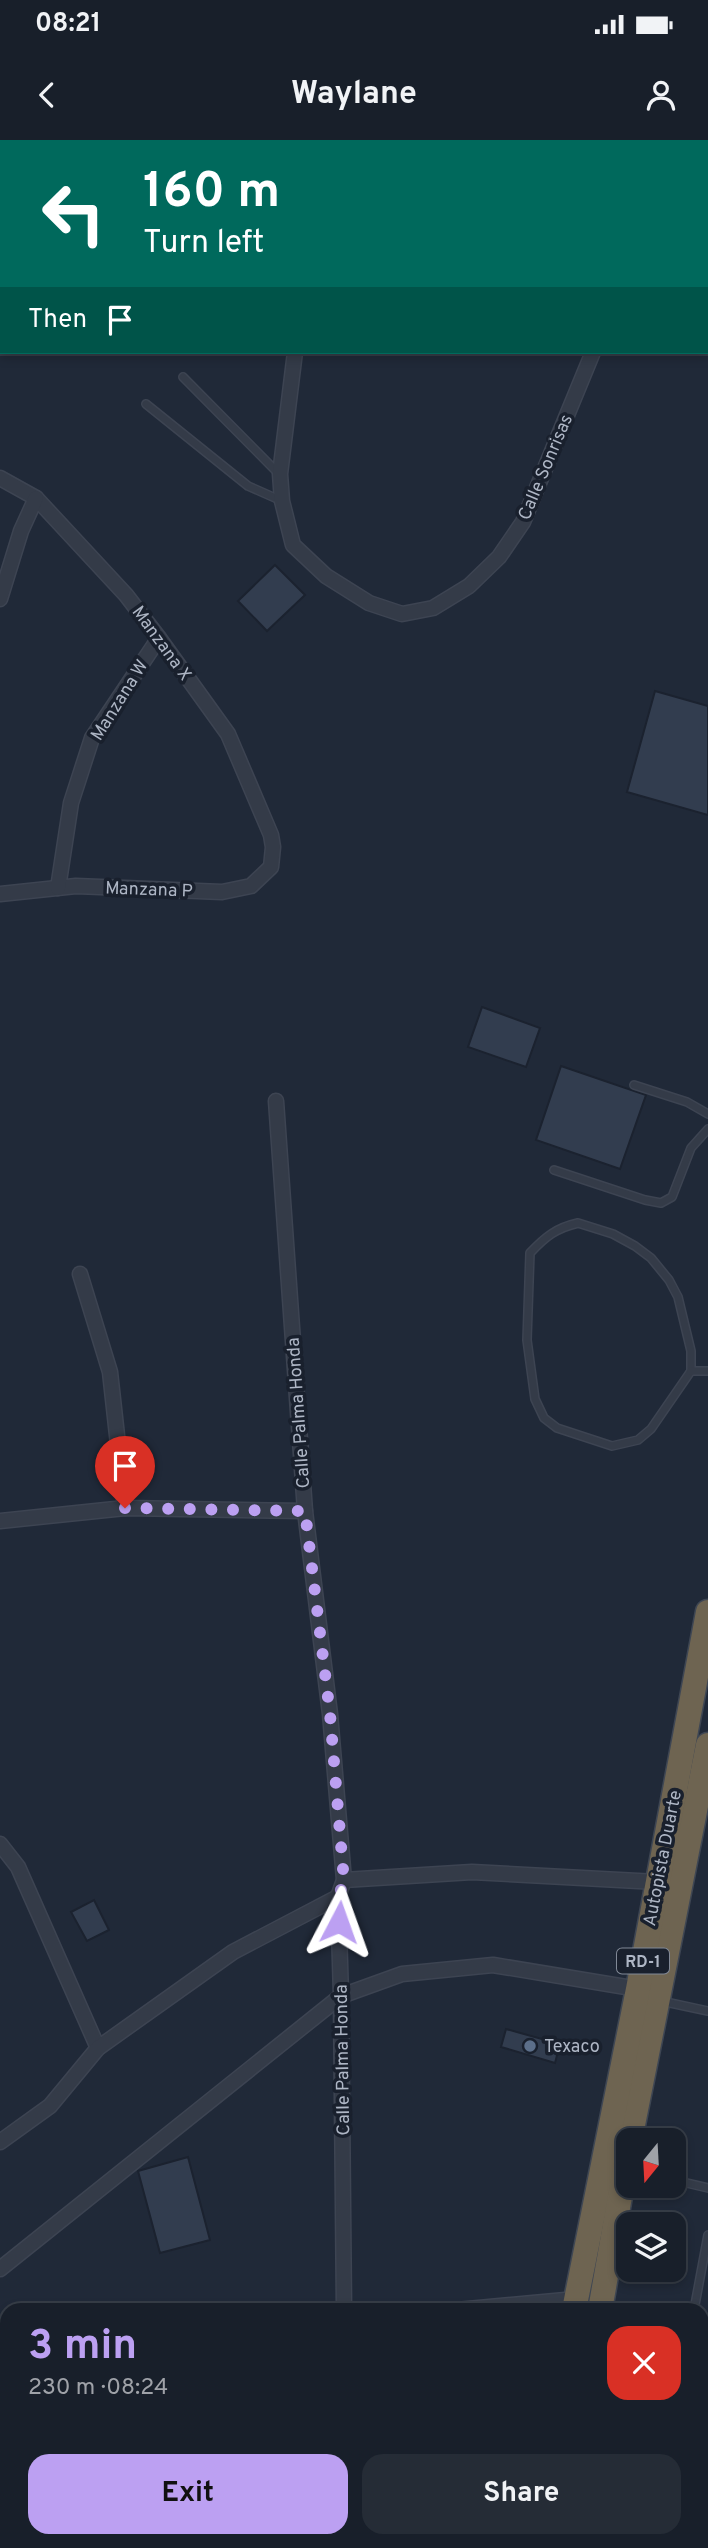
<!DOCTYPE html>
<html lang="en">
<head>
<meta charset="utf-8">
<style>
	body { margin:0; font-family:Overpass,sans-serif; background:#252c36; color:#f1f3f6; height:100vh; display:flex; flex-direction:column; font-size:26px; white-space:nowrap }
	* { box-sizing:border-box; margin:0 }
	p { font-size:23px; color:#9fa2a8 }
	.icon { flex:none; width:38px; height:38px; fill:none; stroke:currentColor; stroke-width:2; stroke-linecap:round; stroke-linejoin:round }
	.map { position:relative; flex:1; overflow:hidden }
	.details { position:absolute; left:0px; top:2163px; width:709px; height:245px; display:flex; flex-direction:column; background:#181f2a; border-radius:21px 21px 0 0; box-shadow:0 4px 10px #0003,0 0 0 2px #363d47 }
	.details>* { flex:none }
	.hud { position:absolute; left:0px; top:0px; width:709px; height:214px; box-shadow:0 4px 10px #0003,0 0 0 2px #363d47; background:#00695c; color:#fff; overflow:hidden }
	.needle { width:46px; rotate:198deg }
	.controls { position:absolute; left:616px; top:1988px; display:grid; gap:14px }
	.controls a { display:grid; place-items:center; width:70px; height:70px; border-radius:14px; background:#181f2a; box-shadow:0 4px 10px #0003,0 0 0 2px #363d47; font-size:35px }
	.pin { position:absolute; display:grid; place-items:center; width:60px; height:60px; color:#fff; margin:-72px -30px; border-radius:50% 50% 50% 0; rotate:-45deg; box-shadow:0 0 7px #0007 }
	.pin .icon { rotate:45deg }
	.me { position:absolute; width:77px; margin:-38px; rotate:4deg; stroke-linejoin:round; filter:drop-shadow(0 0 5px #0008) }
	.turn { display:flex; align-items:center; gap:24px; height:147px; padding:0 28px; font-size:32px }
	.turn .icon { width:91px; height:91px; stroke-width:2.5 }
	.turn b { display:block; font-size:49px; line-height:60px }
	.then { display:flex; align-items:center; height:66px; padding:0 28px; background:#0003; gap:14px; font-size:26px }
	.round { display:grid; place-items:center; flex:none; width:74px; height:74px; border-radius:21px; background:#252c36 }
	.head { display:flex; align-items:center; justify-content:space-between; height:119px; padding:0 28px }
	h1 { font-size:42px; font-weight:700; line-height:52px; color:#bca0f2 }
	.button { display:flex; gap:14px; margin-top:auto; padding:14px 28px }
	.button a { flex:1; height:80px; border-radius:21px; background:#bca0f2; color:#111; font-size:28px; font-weight:700; line-height:80px; text-align:center }
	.button a+a { background:#252c36; color:#f1f3f6 }
	.status { display:flex; justify-content:space-between; align-items:center; height:49px; padding:0 35px; background:#181f2a; direction:ltr }
	.status svg { height:19px; fill:currentColor }
	header { display:flex; justify-content:space-between; align-items:center; height:91px; padding:0 28px; background:#181f2a; font-size:32px; font-weight:700 }
	.map>svg:first-child { display:block }
	.building { fill:#323d4f; stroke:#1b222f; stroke-width:2 }
	.lines { fill:none; stroke-linecap:round; stroke-linejoin:round }
	.service-casing { stroke:#3d4452; stroke-width:10 }
	.minor-casing { stroke:#3d4452; stroke-width:17 }
	.motorway-casing { stroke:#3e4653; stroke-width:27 }
	.service { stroke:#343b48; stroke-width:7 }
	.minor { stroke:#343b48; stroke-width:14 }
	.motorway { stroke:#6e6451; stroke-width:24 }
	.route { stroke:#bca0f2; stroke-width:12; stroke-dasharray:0 21.6 }
	.service-dot { fill:#5c6f8a; stroke:#19202d; stroke-width:2.5 }
	.labels { text-anchor:middle; stroke-width:7; stroke-linejoin:round; paint-order:stroke }
	.shield { fill:#19202d; stroke:#818997; stroke-width:2 }
	.shield-label { font-size:16px; font-weight:bold; fill:#aeb6c5 }
	.street-label { font-size:18px; fill:#aeb6c5; stroke:#19202d }
	.poi-label { font-size:18px; fill:#aeb6c5; stroke:#19202d; text-anchor:start }
</style>
</head>
<body>
<div class="status"><b>08:21</b><svg viewBox="0 0 49 12"><path d="M0 12V9h3v3zM5 12V6h3v6zM10 12V3h3v9zM15 12V0h3v12zM26 1h20v11H26zM47 4h2v5h-2z"/></svg></div>
<header><svg class="icon" aria-label="back" viewBox="0 0 24 24"><path d="M15 5l-7 7 7 7"/></svg>Waylane<svg class="icon" aria-label="person" viewBox="0 0 24 24"><circle cx="12" cy="8" r="4"/><path d="M4 21q1-7 8-7t8 7"/></svg></header>
<div class="map">
<svg width="708" height="2408" viewBox="0 0 708 2408">
	<rect width="100%" height="100%" fill="#202938"/>
	<g class="building">
		<polygon points="275,425 305,455 267,491 238,461"/>
		<polygon points="655,551 708,566 708,675 627,652"/>
		<polygon points="482,867 540,888 526,927 468,907"/>
		<polygon points="561,926 646,955 620,1029 536,1000"/>
		<polygon points="94,1760 109,1790 87,1801 71,1772"/>
		<polygon points="506,1889 560,1904 555,1923 501,1907"/>
		<polygon points="188,2017 210,2100 160,2113 138,2031"/>
	</g>
	<g class="lines">
		<g class="service-casing">
			<g id="service">
				<polyline points="183,237 279,334"/>
				<polyline points="146,264 248,346 282,361"/>
				<polyline points="634,945 687,962 708,974"/>
				<polyline points="554,1030 645,1060 661,1063 672,1057 691,1008 708,989"/>
				<path d="M578 1083 613 1094 635 1106 651 1118 669 1140 678 1157 691 1211V1231L651 1289 638 1300 612 1306 557 1288 544 1278 535 1259 527 1200 530 1113C545 1097 556 1088 578 1083Z"/>
				<polyline points="691,1231 708,1231"/>
				<polyline points="661,1861 708,1871"/>
				<polyline points="674,2040 708,2048"/>
				<polyline points="694,2170 708,2095"/>
				<polyline points="702,2212 708,2213"/>
				<polyline points="666,2401 667,2408"/>
			</g>
		</g>
		<g class="minor-casing">
			<g id="minor">
				<polyline points="144,2 146,0"/>
				<polyline points="408,2 410,0"/>
				<polyline points="635,2 635,0"/>
				<polyline points="0,158 2,156"/>
				<polyline points="295,212 280,334 282,361 293,405 326,436 369,463 402,474 433,468 469,446 499,417 523,382 593,212"/>
				<polyline points="0,338 36,358 126,455 159,498 228,594 271,695 273,707 271,727 251,746 222,752 76,746 0,754"/>
				<polyline points="0,459 21,391 36,358"/>
				<polyline points="58,748 71,663 92,598 159,498"/>
				<polyline points="276,961 305,1371 330,1574 344,1740 338,1757 341,1856 344,2170"/>
				<polyline points="80,1134 110,1232 125,1368"/>
				<polyline points="0,1381 125,1368 305,1371"/>
				<polyline points="0,1704 18,1727 98,1908"/>
				<polyline points="344,1740 472,1732 657,1742"/>
				<polyline points="0,2002 50,1966 98,1908 233,1812 338,1757"/>
				<polyline points="0,2129 341,1856 402,1834 493,1825 638,1849"/>
				<polyline points="457,2170 576,2159"/>
				<polyline points="0,2310 7,2309"/>
				<polyline points="337,2408 338,2401"/>
			</g>
		</g>
		<g class="motorway-casing">
			<g id="motorway">
				<polyline points="630,2000 708,1605"/>
				<polyline points="574,2170 638,1849 708,1472"/>
				<polyline points="600,2170 628,2011"/>
				<polyline points="532,2408 533,2401"/>
				<polyline points="564,2408 564,2401"/>
			</g>
		</g>
		<use href="#service" class="service"/>
		<use href="#minor" class="minor"/>
		<use href="#motorway" class="motorway"/>
	</g>
	<g class="lines">
		<polyline class="route" points="125,1368 305,1371 330,1574 344,1741 338,1758 339,1782"/>
	</g>
	<circle class="service-dot" cx="530" cy="1906" r="7"/>
	<g class="labels">
		<rect class="shield" x="617" y="1808.5" width="52" height="25" rx="5"/>
		<g class="shield-label">
			<text x="643" y="1827">RD-1</text>
		</g>
		<g class="street-label">
			<text transform="translate(545 327) rotate(-67)" y="6">Calle Sonrisas</text>
			<text transform="translate(162 503) rotate(54)" y="6">Manzana X</text>
			<text transform="translate(119 560) rotate(-58)" y="6">Manzana W</text>
			<text transform="translate(149 749) rotate(2)" y="6">Manzana P</text>
			<text transform="translate(298 1273) rotate(-94)" y="6">Calle Palma Honda</text>
			<text transform="translate(662 1718) rotate(-79)" y="6">Autopista Duarte</text>
			<text transform="translate(342 1920) rotate(-91)" y="6">Calle Palma Honda</text>
		</g>
		<g class="poi-label">
			<text x="544" y="1912">Texaco</text>
		</g>
	</g>
</svg>
<div class="controls">
<a><svg class="needle" viewBox="-14 -14 28 28"><path d="M0-13l5 13h-10z" fill="#e53935"/><path d="M0 13l5-13h-10z" fill="#9fa2a8"/></svg></a>
<a><svg class="icon" aria-label="layers" viewBox="0 0 24 24"><path d="M12 4l9 5-9 5-9-5zM3 14l9 5 9-5"/></svg></a>
</div>
<div class="pin" style="left:125px;top:1368px;background:#d93025"><svg class="icon" aria-label="arrive" viewBox="0 0 24 24"><path d="M6 21V4h12l-3 4 3 4H6"/></svg></div>
<svg class="me" style="left:339px;top:1782px" viewBox="-20 -20 40 40"><path d="M0-17L14 15 0 8-14 15z" fill="#bca0f2" stroke="#fff" stroke-width="4"/></svg>
<div class="hud">
<div class="turn"><svg class="icon" aria-label="left" viewBox="0 0 24 24"><path d="M17 20v-9H6M10 6l-5 5 5 5"/></svg><div><b>160 m</b>Turn left</div></div>
<div class="then">Then<svg class="icon" aria-label="arrive" viewBox="0 0 24 24"><path d="M6 21V4h12l-3 4 3 4H6"/></svg></div>
</div>
<section class="details">
<div class="head"><div><h1>3 min</h1><p>230 m · 08:24</p></div><a class="round" style="background:#d93025;color:#fff"><svg class="icon" aria-label="close" viewBox="0 0 24 24"><path d="M6 6l12 12M18 6L6 18"/></svg></a></div>
<div class="button"><a>Exit</a><a>Share</a></div>
</section>
</div>
</body>
</html>
